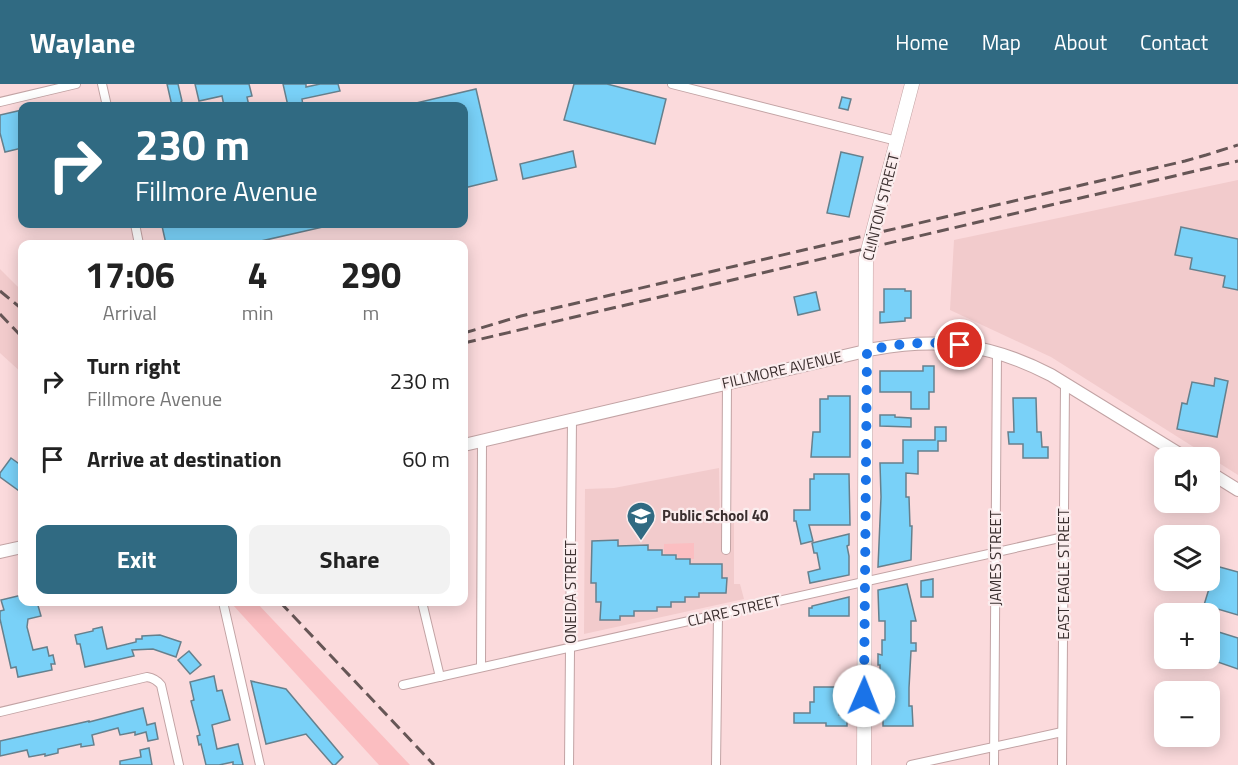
<!DOCTYPE html>
<html lang="en">
<head>
<meta charset="utf-8">
<style>
	body { margin:0; font-family:"Titillium Web",sans-serif; background:#f2f2f2; color:#222; height:100vh; display:flex; flex-direction:column; font-size:22px; white-space:nowrap }
	* { box-sizing:border-box; margin:0 }
	p { font-size:20px; color:#767676 }
	.icon { flex:none; width:33px; height:33px; fill:none; stroke:currentColor; stroke-width:2; stroke-linecap:round; stroke-linejoin:round }
	.map { position:relative; flex:1; overflow:hidden }
	.details { position:absolute; left:18px; top:156px; width:450px; height:366px; display:flex; flex-direction:column; background:#fff; border-radius:12px; box-shadow:0 3px 15px #0003 }
	.details>* { flex:none }
	.hud { position:absolute; left:18px; top:18px; width:450px; height:126px; border-radius:12px; box-shadow:0 3px 15px #0003; background:#306a82; color:#fff; overflow:hidden }
	.fabs { position:absolute; left:1154px; top:363px; display:grid; gap:12px }
	.fabs a { display:grid; place-items:center; width:66px; height:66px; border-radius:12px; background:#fff; box-shadow:0 3px 15px #0003; font-size:30px }
	.pin { position:absolute; display:grid; place-items:center; width:51px; height:51px; color:#fff; margin:-26px; border:3px solid #fff; border-radius:50%; box-shadow:0 2px 6px #0007 }
	.me { position:absolute; width:66px; margin:-33px; rotate:1deg; stroke-linejoin:round; filter:drop-shadow(0 0 4px #0008) }
	.turn { display:flex; align-items:center; gap:21px; height:126px; padding:0 18px; font-size:27px }
	.turn .icon { width:78px; height:78px; stroke-width:2.5 }
	.turn b { display:block; font-size:42px; line-height:51px }
	.eta { display:flex; justify-content:space-evenly; align-items:center; height:102px; text-align:center }
	.eta b { font-size:36px; font-weight:700; line-height:42px }
	.primary-button { display:flex; gap:12px; margin-top:auto; padding:12px 18px }
	.primary-button a { flex:1; height:69px; border-radius:12px; background:#306a82; color:#fff; font-size:24px; font-weight:700; line-height:69px; text-align:center }
	.primary-button a+a { background:#f2f2f2; color:#222 }
	ul { padding:0; list-style:none }
	li { display:flex; align-items:center; gap:18px; height:78px; padding:0 18px }
	li div { flex:1 }
	li b { display:block; font-size:22px }
	li em { font-style:normal }
	header { display:flex; align-items:center; gap:36px; box-sizing:border-box; height:84px; padding:0 30px; background:#306a82; color:#fff }
	header strong { font-size:28px }
	nav { display:flex; gap:33px; margin-inline-start:auto; font-size:21px }
	.map>svg:first-child { display:block }
	.built { fill:#f2cbcc }
	.green { fill:#fbbec1 }
	.building { fill:#79d1f8; stroke:#66808d; stroke-width:1.5 }
	.lines { fill:none; stroke-linecap:round; stroke-linejoin:round }
	.street-casing { stroke:#c2a3a4; stroke-width:10 }
	.secondary-casing { stroke:#c2a3a4; stroke-width:14 }
	.primary-casing { stroke:#c2a3a4; stroke-width:15 }
	.street { stroke:#fff; stroke-width:8 }
	.secondary { stroke:#fff; stroke-width:12 }
	.primary { stroke:#fff; stroke-width:14 }
	.rail { stroke:#665656; stroke-width:3; stroke-dasharray:12 6; stroke-linecap:butt }
	.route { stroke:#1a73e8; stroke-width:10; stroke-dasharray:0 18 }
	.labels { text-anchor:middle; stroke-width:4.5; stroke-linejoin:round; paint-order:stroke }
	.street-label { font-size:15px; fill:#3b2f2f; stroke:#fbedee }
	.poi-label { font-size:15px; font-weight:bold; fill:#3b2f2f; stroke:#fbedee; text-anchor:start }
</style>
</head>
<body>
<header>
<strong>Waylane</strong>
<nav><a>Home</a><a>Map</a><a>About</a><a>Contact</a></nav>
</header>
<div class="map">
<svg width="1238" height="681" viewBox="0 0 1238 681">
	<rect width="100%" height="100%" fill="#fbdadc"/>
	<g class="built">
		<polygon points="1238,96 1238,391 1051,273 950,226 954,156"/>
		<polygon points="0,185 17,202 22,206 22,289 0,269"/>
		<polygon points="719,384 720,439 734,439 734,500 740,500 744,515 584,550 585,405 614,404"/>
	</g>
	<g class="green">
		<polygon points="694,459 694,475 679,475 677,470 666,470 664,469 664,460"/>
		<polygon points="234,518 256,518 410,681 379,681 232,520"/>
	</g>
	<g class="building">
		<polygon points="167,0 178,0 182,17 181,18 181,19 172,22"/>
		<polygon points="195,0 249,0 252,12 247,13 249,22 224,22 222,12 199,17"/>
		<polygon points="283,0 306,0 306,3 320,0 338,0 340,7 302,15 303,22 288,22"/>
		<polygon points="574,0 607,0 666,15 655,60 564,36"/>
		<polygon points="476,5 497,96 464,104 464,22 417,22 416,19"/>
		<polygon points="842,13 851,15 848,26 839,24"/>
		<polygon points="22,26 22,64 5,68 0,49 0,31"/>
		<polygon points="573,67 576,83 523,95 520,80"/>
		<polygon points="841,68 863,73 849,133 827,129"/>
		<polygon points="171,140 322,140 323,143 248,160 166,160 162,142"/>
		<polygon points="1181,143 1238,155 1238,206 1223,203 1225,192 1190,185 1192,174 1175,171"/>
		<polygon points="884,205 905,205 905,207 911,207 911,234 905,234 905,237 880,239 880,228 884,228"/>
		<polygon points="816,208 820,226 798,231 794,213"/>
		<polygon points="923,282 934,282 934,308 929,308 929,325 911,325 911,308 880,308 880,287 923,287"/>
		<polygon points="1215,294 1228,297 1217,353 1177,345 1182,319 1187,320 1192,298 1214,302"/>
		<polygon points="828,312 850,312 850,373 811,373 813,348 820,348 820,315 828,315"/>
		<polygon points="1013,314 1036,314 1037,348 1041,348 1042,363 1048,363 1048,374 1023,374 1023,360 1009,360 1008,348 1014,348"/>
		<polygon points="880,331 895,331 895,333 911,334 911,343 880,342"/>
		<polygon points="935,343 946,343 946,357 938,357 938,367 918,367 918,390 906,389 906,413 909,413 910,442 912,442 911,476 878,483 881,413 880,379 903,379 903,356 935,356"/>
		<polygon points="11,374 22,382 22,409 0,393 0,389"/>
		<polygon points="814,390 849,390 850,441 809,441 813,457 801,460 796,437 794,437 794,426 810,426 810,395 814,395"/>
		<polygon points="849,450 849,461 847,462 849,472 849,491 810,499 808,488 820,485 817,469 814,469 812,459"/>
		<polygon points="618,456 618,462 648,461 648,466 662,466 662,471 676,471 676,475 690,475 690,480 722,480 722,494 727,494 726,509 699,509 699,513 685,513 685,518 671,518 671,523 657,523 657,527 634,527 634,532 620,532 620,536 600,536 601,518 596,518 596,499 591,499 592,457"/>
		<polygon points="1216,482 1238,488 1238,531 1204,521"/>
		<polygon points="933,495 933,513 921,513 921,497"/>
		<polygon points="907,500 916,537 911,537 911,559 916,559 916,567 911,567 909,604 909,622 912,622 913,642 883,642 883,629 881,629 881,616 878,616 878,606 880,606 880,581 878,581 878,570 882,571 882,556 885,556 885,537 879,537 878,506"/>
		<polygon points="22,511 22,518 37,518 41,532 28,535 27,543 33,566 47,563 49,572 53,571 55,580 51,580 52,586 18,593 16,583 11,584 0,535 0,527 4,526 1,516"/>
		<polygon points="849,513 849,532 809,532 809,524 812,524 812,522"/>
		<polygon points="102,543 107,565 136,558 136,555 142,555 142,552 160,551 181,558 176,573 153,565 132,566 134,572 85,583 80,560 77,560 75,551 93,547 93,545"/>
		<polygon points="1209,545 1238,554 1238,585 1209,575"/>
		<polygon points="189,567 201,581 190,590 178,576"/>
		<polygon points="214,592 217,607 222,606 230,636 212,641 217,665 238,660 243,681 233,681 233,678 219,681 206,681 201,660 199,661 197,652 200,651 191,617 194,616 190,598"/>
		<polygon points="251,597 286,605 343,673 335,681 333,681 306,650 266,660"/>
		<polygon points="814,603 846,603 846,614 839,614 839,631 847,631 847,642 826,642 826,639 794,639 794,629 810,629 810,618 814,618"/>
		<polygon points="143,624 147,641 155,639 158,655 148,657 146,648 135,651 135,648 120,651 118,644 92,651 94,661 81,663 81,660 58,665 58,669 45,672 45,670 29,673 27,666 0,672 0,657 76,640 89,637 89,638"/>
		<polygon points="149,664 152,681 120,681 120,677 141,673 140,666"/>
	</g>
	<g class="lines">
		<g class="street-casing">
			<g id="street">
				<polyline points="102,0 107,22"/>
				<polyline points="672,0 897,57"/>
				<polyline points="0,18 76,0"/>
				<polyline points="135,140 139,160"/>
				<polyline points="726,466 727,299"/>
				<polyline points="223,518 260,681"/>
				<polyline points="422,518 440,593"/>
				<polyline points="481,583 482,357"/>
				<polyline points="403,601 1064,453"/>
				<path d="M0 628 147 593C153 594 157 596 161 601L179 681"/>
				<polyline points="569,681 572,335"/>
				<polyline points="716,681 718,531"/>
				<polyline points="911,681 1062,648"/>
				<polyline points="994,681 997,268"/>
				<polyline points="1062,681 1065,300"/>
			</g>
		</g>
		<g class="secondary-casing">
			<g id="secondary">
				<path d="M464 361 874 265C941 253 991 260 1051 291L1186 374"/>
				<polyline points="1209,388 1238,406"/>
				<polyline points="0,468 22,463"/>
			</g>
		</g>
		<g class="primary-casing">
			<polyline id="primary" points="864,681 866,174 912,0"/>
		</g>
		<use href="#street" class="street"/>
		<use href="#secondary" class="secondary"/>
		<use href="#primary" class="primary"/>
		<g class="rail">
			<polyline points="0,207 22,225"/>
			<polyline points="0,230 22,253"/>
			<polyline points="464,249 521,232 1185,77 1206,71 1238,61"/>
			<polyline points="464,259 1238,77"/>
			<polyline points="280,518 434,681"/>
		</g>
	</g>
	<g class="lines">
		<path class="route" d="M864 612 867 267C897 259 929 257 960 261"/>
	</g>
	<defs>
		<g id="school-pin" transform="scale(1.5)"><path d="M0 17L-7.5 6A9.5 9.5 0 1 1 7.5 6Z" fill="#306a82" stroke="#fbedee"/><path d="M0-5L7-2L0 1L-7-2ZM-4 1L0 2.5L4 1V4Q0 6-4 4Z" fill="#fff"/></g>
	</defs>
	<g fill-rule="evenodd">
		<use href="#school-pin" x="641" y="432"/>
	</g>
	<g class="labels">
		<g class="street-label">
			<text transform="translate(881 123) rotate(-76)" y="5">CLINTON STREET</text>
			<text transform="translate(782 286) rotate(-13)" y="5">FILLMORE AVENUE</text>
			<text transform="translate(996 474) rotate(-90)" y="5">JAMES STREET</text>
			<text transform="translate(1064 490) rotate(-90)" y="5">EAST EAGLE STREET</text>
			<text transform="translate(571 508) rotate(-90)" y="5">ONEIDA STREET</text>
			<text transform="translate(734 527) rotate(-13)" y="5">CLARE STREET</text>
		</g>
		<g class="poi-label">
			<text x="662" y="437">Public School 40</text>
		</g>
	</g>
</svg>
<div class="fabs">
<a><svg class="icon" aria-label="sound" viewBox="0 0 24 24"><path d="M4 9h4l5-4v14l-5-4H4zM17 9q2 3 0 6"/></svg></a>
<a><svg class="icon" aria-label="layers" viewBox="0 0 24 24"><path d="M12 4l9 5-9 5-9-5zM3 14l9 5 9-5"/></svg></a>
<a>+</a>
<a>−</a>
</div>
<div class="pin" style="left:960px;top:261px;background:#d93025"><svg class="icon" aria-label="arrive" viewBox="0 0 24 24"><path d="M6 21V4h12l-3 4 3 4H6"/></svg></div>
<svg class="me" style="left:864px;top:612px" viewBox="-20 -20 40 40"><circle r="19" fill="#fff"/><path d="M0-13L10 11 0 6-10 11z" fill="#1a73e8"/></svg>
<div class="hud">
<div class="turn"><svg class="icon" aria-label="right" viewBox="0 0 24 24"><path d="M7 20v-9h11M14 6l5 5-5 5"/></svg><div><b>230 m</b>Fillmore Avenue</div></div>
</div>
<section class="details">
<div class="eta">
<div><b>17:06</b><p>Arrival</p></div>
<div><b>4</b><p>min</p></div>
<div><b>290</b><p>m</p></div>
</div>
<ul>
<li><svg class="icon" aria-label="right" viewBox="0 0 24 24"><path d="M7 20v-9h11M14 6l5 5-5 5"/></svg><div><b>Turn right</b><p>Fillmore Avenue</p></div><em>230 m</em></li>
<li><svg class="icon" aria-label="arrive" viewBox="0 0 24 24"><path d="M6 21V4h12l-3 4 3 4H6"/></svg><div><b>Arrive at destination</b></div><em>60 m</em></li>
</ul>
<div class="primary-button"><a>Exit</a><a>Share</a></div>
</section>
</div>
</body>
</html>
